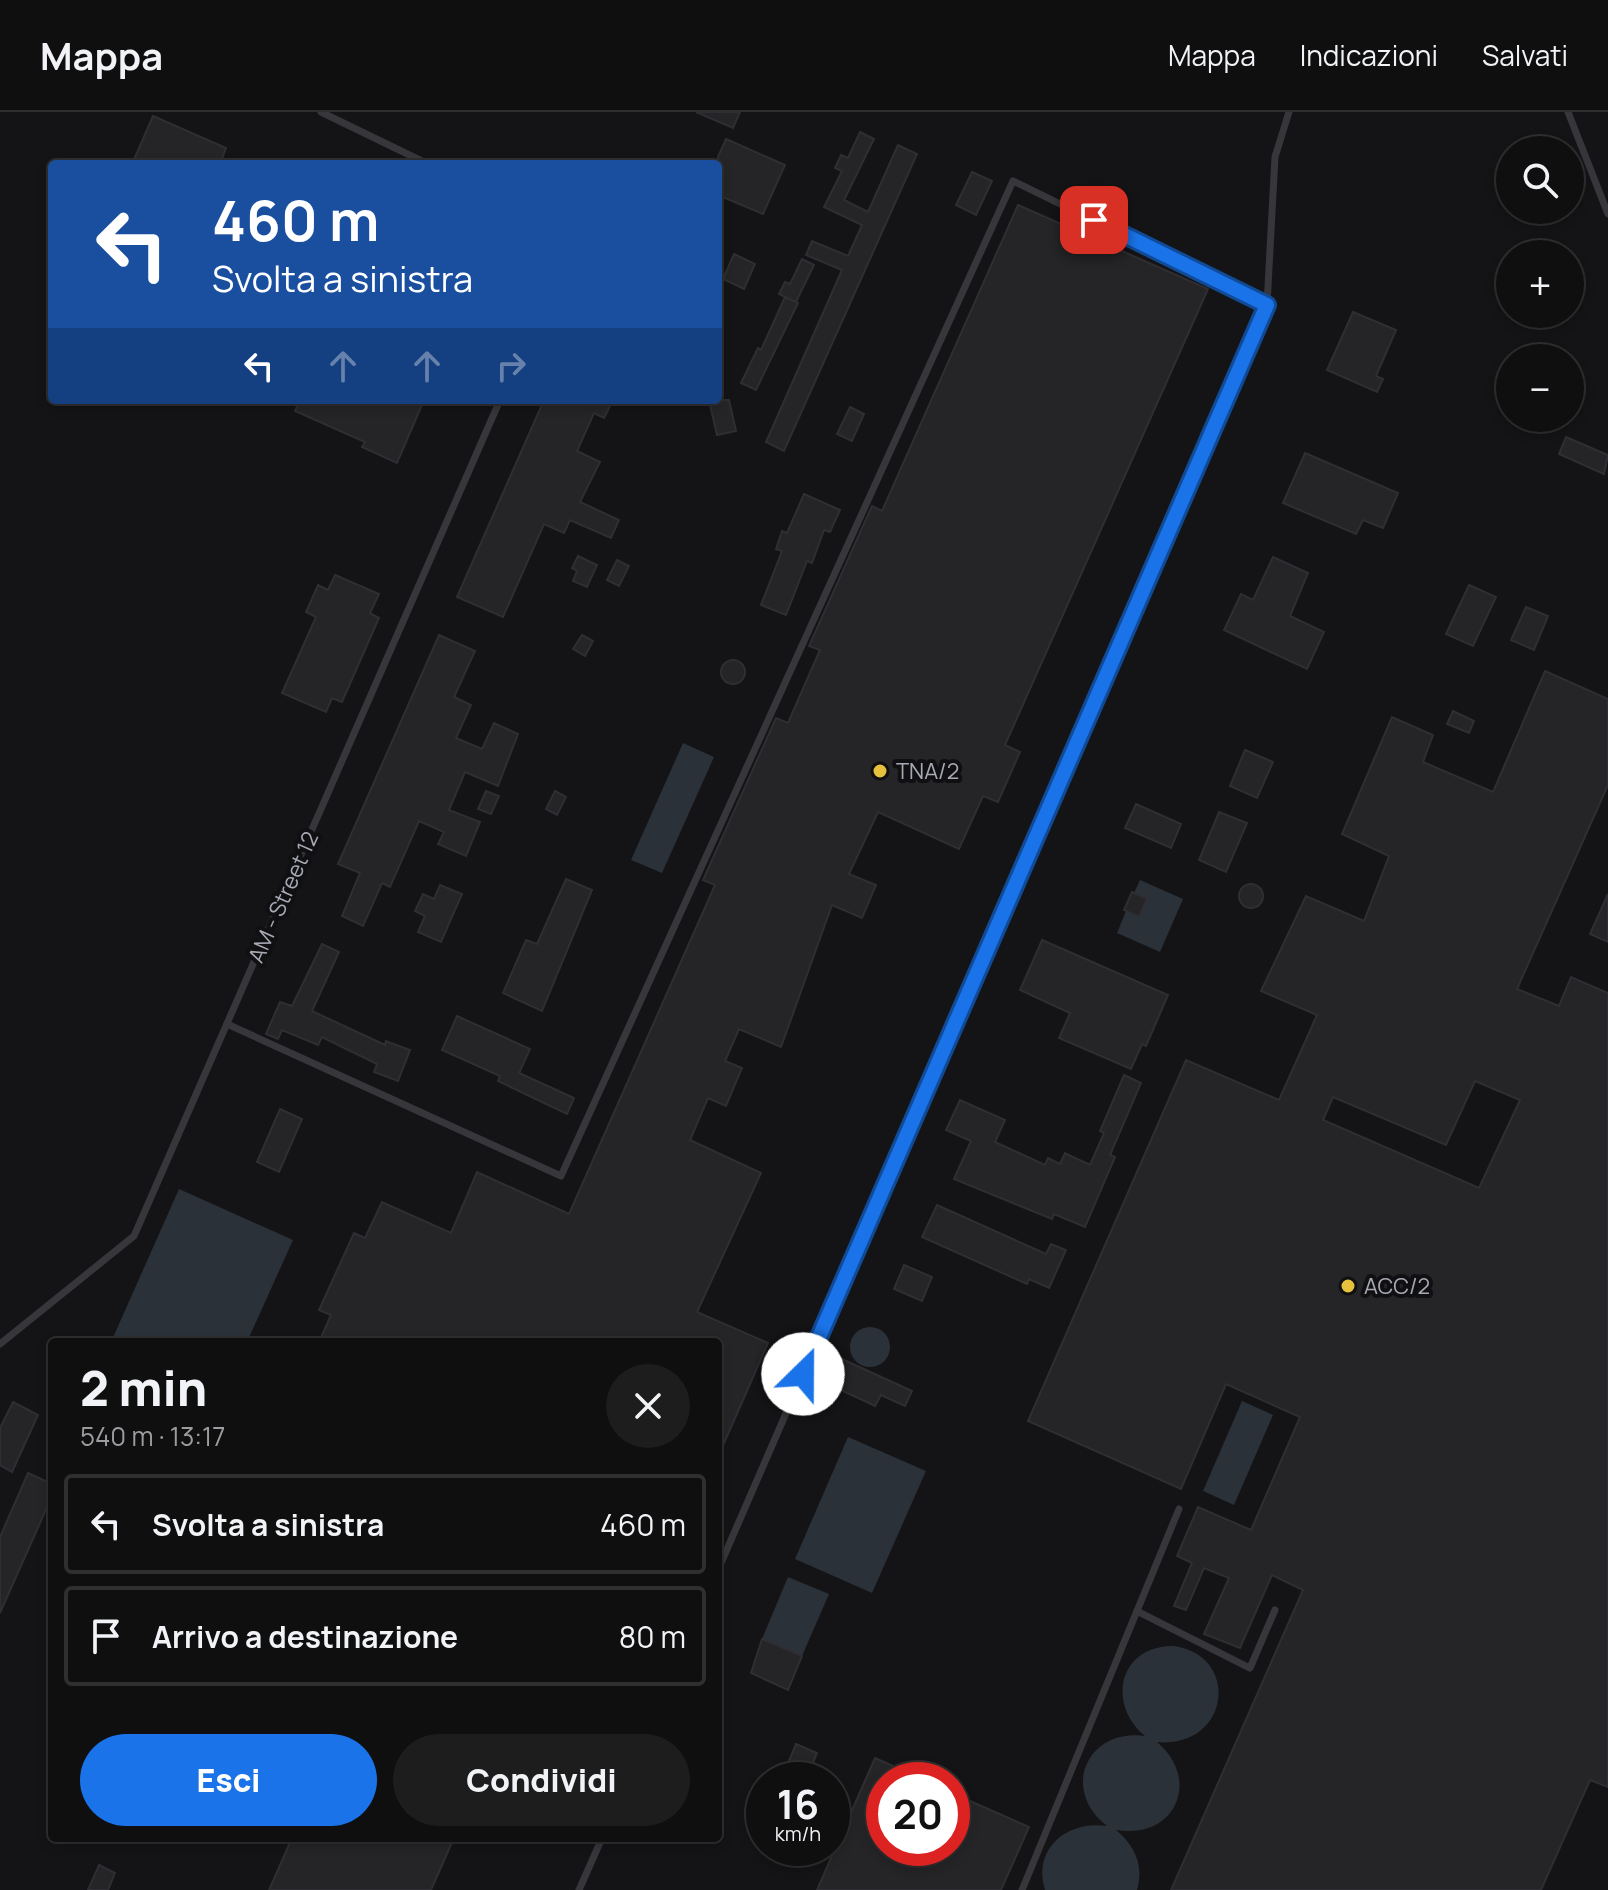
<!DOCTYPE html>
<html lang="it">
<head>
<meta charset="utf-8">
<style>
	body { margin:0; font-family:Manrope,sans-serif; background:#1d1d1e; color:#f1f3f6; height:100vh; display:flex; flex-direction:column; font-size:30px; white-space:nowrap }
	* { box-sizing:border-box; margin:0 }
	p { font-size:26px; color:#9b9c9f }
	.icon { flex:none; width:44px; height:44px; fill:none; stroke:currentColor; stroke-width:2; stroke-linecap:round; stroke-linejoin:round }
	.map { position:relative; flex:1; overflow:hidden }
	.sheet { position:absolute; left:48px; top:1226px; width:674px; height:504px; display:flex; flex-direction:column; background:#0f0f10; border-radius:8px; box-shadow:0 4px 12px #0003,0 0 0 2px #2f2f30 }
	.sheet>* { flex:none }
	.guide { position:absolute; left:48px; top:48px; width:674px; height:244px; border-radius:8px; box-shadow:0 4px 12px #0003,0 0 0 2px #2f2f30; background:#1a4fa0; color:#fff; overflow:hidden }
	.buttons { position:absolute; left:1496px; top:24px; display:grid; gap:16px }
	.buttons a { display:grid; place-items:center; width:88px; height:88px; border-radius:50%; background:#0f0f10; box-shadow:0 4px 12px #0003,0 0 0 2px #2f2f30; font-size:40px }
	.speed { position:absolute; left:746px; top:1650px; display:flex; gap:16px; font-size:40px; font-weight:700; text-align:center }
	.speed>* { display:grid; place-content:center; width:104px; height:104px; border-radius:50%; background:#0f0f10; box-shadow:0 4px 12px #0003,0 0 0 2px #2f2f30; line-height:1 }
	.speed small { font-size:20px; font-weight:400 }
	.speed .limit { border:12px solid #d22; background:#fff; color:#111 }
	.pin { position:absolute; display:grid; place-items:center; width:68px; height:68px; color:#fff; margin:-34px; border-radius:16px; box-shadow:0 4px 12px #0006 }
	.me { position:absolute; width:88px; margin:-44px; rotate:23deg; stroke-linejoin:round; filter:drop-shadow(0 0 6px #0008) }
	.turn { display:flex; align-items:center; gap:28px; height:168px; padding:0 32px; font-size:36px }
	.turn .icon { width:104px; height:104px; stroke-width:2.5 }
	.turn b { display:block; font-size:56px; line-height:68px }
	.lanes { display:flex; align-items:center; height:76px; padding:0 32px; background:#0003; justify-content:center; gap:40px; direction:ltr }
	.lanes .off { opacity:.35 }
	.round { display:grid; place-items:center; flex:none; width:84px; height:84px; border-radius:42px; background:#1d1d1e }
	.summary { display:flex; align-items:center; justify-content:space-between; height:136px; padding:0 32px }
	h1 { font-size:48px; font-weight:800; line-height:60px }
	.button { display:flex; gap:16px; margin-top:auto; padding:16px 32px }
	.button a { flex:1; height:92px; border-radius:48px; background:#1a73e8; color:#fff; font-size:32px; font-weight:800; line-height:92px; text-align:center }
	.button a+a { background:#1d1d1e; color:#f1f3f6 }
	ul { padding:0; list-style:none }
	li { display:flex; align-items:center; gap:24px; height:100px; margin:0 16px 12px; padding:0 16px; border:4px solid #2f2f30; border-radius:8px }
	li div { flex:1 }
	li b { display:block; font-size:30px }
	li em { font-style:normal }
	header { display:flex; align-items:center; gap:48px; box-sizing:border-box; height:112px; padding:0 40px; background:#0f0f10; border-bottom:2px solid #2f2f30 }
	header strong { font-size:38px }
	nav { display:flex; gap:44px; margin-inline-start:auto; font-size:28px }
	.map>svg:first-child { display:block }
	.water { fill:#2b3139 }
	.building { fill:#252427; stroke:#2f2e32; stroke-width:2; fill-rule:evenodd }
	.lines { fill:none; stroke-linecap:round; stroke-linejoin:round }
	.lane { stroke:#36363b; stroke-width:7 }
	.route-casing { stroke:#114b97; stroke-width:20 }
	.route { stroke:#1a73e8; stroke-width:14 }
	.poi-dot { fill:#e5c13d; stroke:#100f11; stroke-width:3 }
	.labels { text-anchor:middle; stroke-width:8; stroke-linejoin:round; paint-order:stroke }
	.poi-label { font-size:22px; fill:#a7aab5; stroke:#100f11; text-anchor:start }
	.street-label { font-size:22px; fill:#a7aab5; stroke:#100f11 }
</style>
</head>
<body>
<header>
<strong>Mappa</strong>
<nav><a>Mappa</a><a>Indicazioni</a><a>Salvati</a></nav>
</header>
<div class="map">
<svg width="1608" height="1778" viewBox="0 0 1608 1778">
	<rect width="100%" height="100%" fill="#141416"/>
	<g class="water">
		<polygon points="683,631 714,645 662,761 631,748"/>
		<polygon points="1140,768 1183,787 1160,840 1117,821 1126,799 1139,804 1134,781"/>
		<polygon points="179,1077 293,1128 247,1230 111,1230"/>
		<circle cx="870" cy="1235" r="20"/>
		<polygon points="1242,1289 1273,1303 1234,1393 1203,1379"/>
		<polygon points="848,1325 926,1359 872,1481 795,1447"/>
		<polygon points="788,1465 829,1482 802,1544 762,1527"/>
		<path d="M1174 1534C1242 1544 1229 1637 1157 1630 1202 1668 1175 1728 1116 1718 1135 1734 1144 1753 1137 1778H1045C1032 1736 1068 1708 1107 1714 1060 1678 1087 1616 1145 1624 1106 1592 1119 1533 1174 1534Z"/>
	</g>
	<g class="building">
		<polygon points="696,0 740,0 733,16"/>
		<polygon points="153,4 226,36 220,52 132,52"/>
		<polygon points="860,20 874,27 844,88 868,100 898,33 917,42 784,339 766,330 842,158 806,143 812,129 848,144 862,113 824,95 842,59 835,56 841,43 848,46"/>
		<polygon points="726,27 785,53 763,102 718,83 718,45"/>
		<polygon points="972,60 992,69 976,103 956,93"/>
		<polygon points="1018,93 1208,177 1005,633 1020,640 998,690 983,684 959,737 878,700 849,762 876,773 862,806 832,793 781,935 739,917 725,949 742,956 726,994 708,986 690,1028 761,1061 697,1200 768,1231 718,1345 718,1230 319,1230 331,1203 319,1198 354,1121 365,1126 382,1090 451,1121 477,1060 569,1102 715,773 703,768 776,606 788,611 820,538 809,534 872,394 882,399"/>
		<polygon points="734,142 755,152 744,177 723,167"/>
		<polygon points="802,147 814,153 796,190 779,182 785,170 790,172"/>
		<polygon points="785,185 798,191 756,278 741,271 758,236 761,238"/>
		<polygon points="1353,200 1396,218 1376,264 1383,267 1377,280 1327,258"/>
		<polygon points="300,288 424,288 397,351 362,335 365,330 295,299"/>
		<polygon points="544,288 613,288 604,306 594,301 577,339 600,350 580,390 619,408 611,426 570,408 564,421 544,412 503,505 457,485"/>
		<polygon points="709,288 729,288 736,319 717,323"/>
		<polygon points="850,295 864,302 852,329 837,322"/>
		<polygon points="1566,325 1608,343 1604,362 1559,342"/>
		<polygon points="1305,341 1398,381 1383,416 1363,408 1356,422 1283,391"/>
		<polygon points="804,382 840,398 830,420 824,418 812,451 807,449 786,503 761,493 782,439 776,437 782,419 787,421"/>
		<polygon points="578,444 597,453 587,475 573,469 577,459 572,456"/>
		<polygon points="1273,445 1308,461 1290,504 1324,520 1307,557 1224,518 1241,482 1253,488"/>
		<polygon points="617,448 629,454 619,474 607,468"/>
		<polygon points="335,463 379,482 370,501 379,506 342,590 332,586 326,600 282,581 316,505 306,500 318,473 328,478"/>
		<polygon points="1469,473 1496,485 1473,534 1446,522"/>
		<polygon points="1526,495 1548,504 1534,538 1511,528"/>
		<polygon points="439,523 475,539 454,585 471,593 456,626 482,637 494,611 518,622 498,674 465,660 449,698 480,710 466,744 438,732 444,720 419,709 390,775 382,771 363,814 342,804 360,761 338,752"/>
		<polygon points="582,523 593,529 585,544 573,537"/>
		<circle cx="733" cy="560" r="12"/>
		<path d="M1545 559 1608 587V673L1517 877 1559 894 1571 865 1608 881V1675L1590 1668 1541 1778H1171L1303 1478 1272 1463 1240 1536 1204 1522 1229 1466 1204 1456 1186 1498 1174 1494 1192 1451 1177 1444 1198 1395 1251 1418 1300 1305 1226 1272 1181 1377 1028 1309 1186 948 1279 988 1317 903 1261 879 1306 784 1364 809 1389 744 1342 722 1392 605 1433 623 1423 650 1493 680ZM1475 969 1520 988 1479 1076 1323 1008 1333 985 1446 1033Z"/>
		<polygon points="1453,599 1474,609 1469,621 1447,612"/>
		<polygon points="1245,638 1273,650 1257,686 1230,674"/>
		<polygon points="486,679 499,684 491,702 478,697"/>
		<polygon points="555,679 566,685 557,703 546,697"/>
		<polygon points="1136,692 1181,712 1171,736 1125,716"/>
		<polygon points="1219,700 1247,711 1226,760 1199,748"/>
		<polygon points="566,767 592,778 542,899 503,881 526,828 537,832"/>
		<circle cx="1251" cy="784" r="12"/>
		<polygon points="440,773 462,782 441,830 418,820 425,804 415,799 423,782 434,787"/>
		<polygon points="1132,780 1147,787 1139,805 1124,798"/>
		<polygon points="1608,782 1608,830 1590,822"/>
		<polygon points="1042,828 1168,883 1146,934 1142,932 1131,957 1059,926 1070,901 1020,878"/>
		<polygon points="322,832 339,840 312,899 385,933 386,929 410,938 398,969 374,960 377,952 322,925 318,933 282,918 278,927 266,922 280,890 292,894"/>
		<polygon points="457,904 530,937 519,961 574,986 567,1002 498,969 500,964 442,938"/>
		<polygon points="1124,963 1141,971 1110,1043 1115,1045 1085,1115 1054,1102 1052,1107 954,1067 971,1029 946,1018 960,988 1005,1008 995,1030 1045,1053 1048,1046 1060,1052 1065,1041 1090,1053 1104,1021 1100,1019"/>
		<polygon points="280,997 302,1007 279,1060 257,1050"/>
		<polygon points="937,1093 1046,1142 1051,1132 1066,1138 1049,1176 1029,1167 1027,1172 922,1125"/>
		<polygon points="904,1153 932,1165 922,1189 894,1177"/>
		<polygon points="842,1247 912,1279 905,1294 881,1283 875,1294 830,1273"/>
		<polygon points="13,1290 38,1303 12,1360 0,1353 0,1316"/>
		<polygon points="28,1361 52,1372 52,1384 0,1501 0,1425"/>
		<polygon points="762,1527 802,1544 788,1578 751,1561"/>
		<polygon points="796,1632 817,1641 806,1668 781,1668"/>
		<polygon points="875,1646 924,1668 884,1668 884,1736 952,1736 952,1681 1029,1715 1001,1778 817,1778"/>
		<polygon points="292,1726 454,1726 431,1778 269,1778"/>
		<polygon points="99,1753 115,1761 108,1778 88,1778"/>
	</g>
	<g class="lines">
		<g class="lane">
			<polyline points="321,0 428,52"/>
			<polyline points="1568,0 1608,102"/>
			<polyline points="227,912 561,1064 1013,69 1267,193 1275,45 1289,0"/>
			<polyline points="0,1232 134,1124 500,288"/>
			<polyline points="718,1458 1267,193"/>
			<polyline points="1137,1499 1250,1556 1275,1498"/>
			<polyline points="579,1778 602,1726"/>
			<polyline points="1022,1778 1179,1397"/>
		</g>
	</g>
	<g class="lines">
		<g class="route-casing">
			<polyline id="route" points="803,1262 1267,193 1094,108"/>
		</g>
		<use href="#route" class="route"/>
	</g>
	<g class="poi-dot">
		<circle cx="880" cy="659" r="8"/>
		<circle cx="1348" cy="1174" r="8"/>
	</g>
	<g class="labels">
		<g class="poi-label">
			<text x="896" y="667">TNA/2</text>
			<text x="1364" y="1182">ACC/2</text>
		</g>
		<g class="street-label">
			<text transform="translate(283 785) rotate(-66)" y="8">AM - Street 12</text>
		</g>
	</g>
</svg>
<div class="buttons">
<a><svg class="icon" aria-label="search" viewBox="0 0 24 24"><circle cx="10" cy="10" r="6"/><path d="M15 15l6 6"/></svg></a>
<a>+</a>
<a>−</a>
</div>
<div class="speed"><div>16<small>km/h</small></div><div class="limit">20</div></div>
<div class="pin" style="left:1094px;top:108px;background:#d93025"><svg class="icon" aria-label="arrive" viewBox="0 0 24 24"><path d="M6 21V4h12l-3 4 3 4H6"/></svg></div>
<svg class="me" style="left:803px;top:1262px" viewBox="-20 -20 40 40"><circle r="19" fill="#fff"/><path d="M0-13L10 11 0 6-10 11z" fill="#1a73e8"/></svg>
<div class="guide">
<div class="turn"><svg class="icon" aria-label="left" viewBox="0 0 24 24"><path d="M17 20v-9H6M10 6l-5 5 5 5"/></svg><div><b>460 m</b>Svolta a sinistra</div></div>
<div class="lanes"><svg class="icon" aria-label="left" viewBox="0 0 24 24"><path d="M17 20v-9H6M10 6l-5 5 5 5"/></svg><svg class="icon off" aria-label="ahead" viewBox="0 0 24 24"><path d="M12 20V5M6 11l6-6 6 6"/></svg><svg class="icon off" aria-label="ahead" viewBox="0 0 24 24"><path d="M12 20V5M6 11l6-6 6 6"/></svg><svg class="icon off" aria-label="right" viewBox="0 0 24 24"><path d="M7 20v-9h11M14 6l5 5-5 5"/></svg></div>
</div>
<section class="sheet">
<div class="summary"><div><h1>2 min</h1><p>540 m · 13:17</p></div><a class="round"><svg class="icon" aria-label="close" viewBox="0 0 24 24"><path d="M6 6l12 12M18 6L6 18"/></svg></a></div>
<ul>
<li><svg class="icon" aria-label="left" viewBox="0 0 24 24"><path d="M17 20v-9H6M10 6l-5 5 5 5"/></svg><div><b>Svolta a sinistra</b></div><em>460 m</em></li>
<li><svg class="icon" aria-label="arrive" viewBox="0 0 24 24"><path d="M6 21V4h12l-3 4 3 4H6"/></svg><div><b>Arrivo a destinazione</b></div><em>80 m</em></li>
</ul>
<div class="button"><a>Esci</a><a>Condividi</a></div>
</section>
</div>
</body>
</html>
